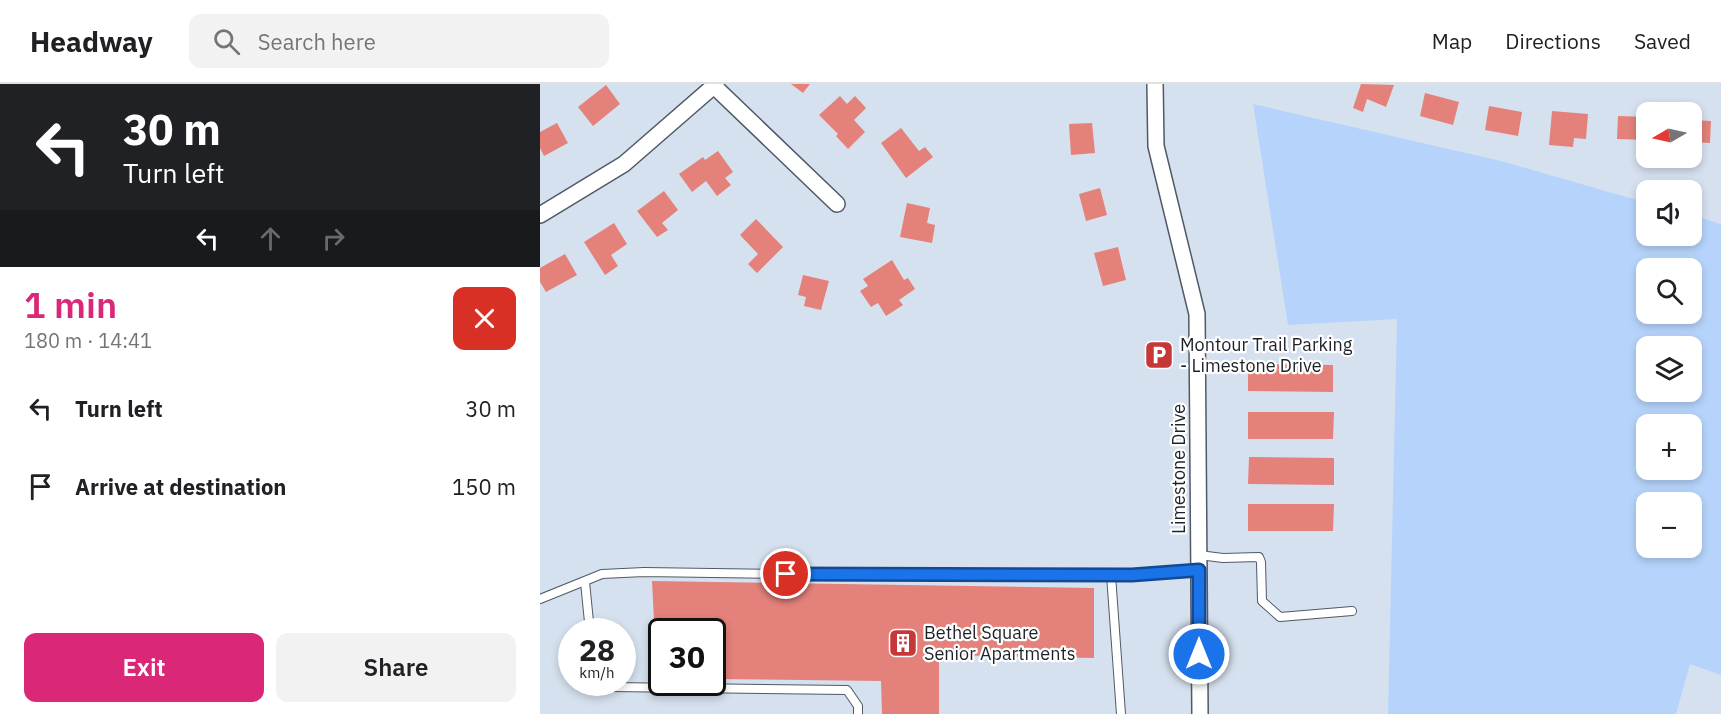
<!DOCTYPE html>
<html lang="en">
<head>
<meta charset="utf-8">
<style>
	body { margin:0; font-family:"IBM Plex Sans",sans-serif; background:#f2f2f2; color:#202124; height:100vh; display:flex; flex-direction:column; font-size:22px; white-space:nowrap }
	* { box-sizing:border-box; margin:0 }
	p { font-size:20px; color:#757577 }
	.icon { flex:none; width:33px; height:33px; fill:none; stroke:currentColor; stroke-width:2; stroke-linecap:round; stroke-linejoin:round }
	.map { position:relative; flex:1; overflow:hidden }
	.side { display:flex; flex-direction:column; background:#fff; width:540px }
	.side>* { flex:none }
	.guide { background:#202124; color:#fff; overflow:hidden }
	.needle { width:39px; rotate:261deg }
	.tools { position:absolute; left:1096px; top:18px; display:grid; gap:12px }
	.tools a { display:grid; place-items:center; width:66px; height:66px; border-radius:12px; background:#fff; box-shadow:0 3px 9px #0003; font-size:30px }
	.speed { position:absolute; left:18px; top:534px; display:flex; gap:12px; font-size:30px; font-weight:700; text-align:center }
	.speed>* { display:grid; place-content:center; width:78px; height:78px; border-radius:50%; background:#fff; box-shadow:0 3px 9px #0003; line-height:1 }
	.speed small { font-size:15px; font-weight:400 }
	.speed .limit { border:3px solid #111; border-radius:9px; background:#fff; color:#111 }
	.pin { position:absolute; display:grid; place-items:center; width:51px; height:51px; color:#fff; margin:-26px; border:3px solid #fff; border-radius:50%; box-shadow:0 2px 6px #0007 }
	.me { position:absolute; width:66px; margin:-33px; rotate:0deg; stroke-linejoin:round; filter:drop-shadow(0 0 4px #0008) }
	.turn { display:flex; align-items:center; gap:21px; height:126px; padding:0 24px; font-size:27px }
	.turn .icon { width:78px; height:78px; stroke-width:2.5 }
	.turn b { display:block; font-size:42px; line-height:51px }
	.lanes { display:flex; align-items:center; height:57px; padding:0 24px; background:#0003; justify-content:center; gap:30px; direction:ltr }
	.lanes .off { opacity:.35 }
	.round { display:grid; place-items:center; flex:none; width:63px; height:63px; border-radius:12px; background:#f2f2f2 }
	.overview { display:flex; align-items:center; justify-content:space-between; height:102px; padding:0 24px }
	h1 { font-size:36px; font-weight:600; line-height:45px; color:#db2777 }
	.action { display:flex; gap:12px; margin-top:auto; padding:12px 24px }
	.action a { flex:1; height:69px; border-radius:12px; background:#db2777; color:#fff; font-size:24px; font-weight:600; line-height:69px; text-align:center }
	.action a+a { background:#f2f2f2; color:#202124 }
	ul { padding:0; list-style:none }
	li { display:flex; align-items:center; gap:18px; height:78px; padding:0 24px }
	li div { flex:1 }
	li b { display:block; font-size:22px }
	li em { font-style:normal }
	header { display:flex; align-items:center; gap:36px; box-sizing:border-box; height:84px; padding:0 30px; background:#fff; border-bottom:2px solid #e0e0e0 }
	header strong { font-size:28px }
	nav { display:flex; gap:33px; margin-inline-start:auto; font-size:21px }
	.search { width:420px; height:54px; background:#f2f2f2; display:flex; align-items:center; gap:15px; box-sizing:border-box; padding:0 21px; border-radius:12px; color:#757577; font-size:22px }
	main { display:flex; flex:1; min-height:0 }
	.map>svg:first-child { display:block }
	.green { fill:#b6d4fb; fill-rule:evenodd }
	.building { fill:#e4817a }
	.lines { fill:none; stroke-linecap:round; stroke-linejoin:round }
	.service-casing { stroke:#505966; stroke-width:10 }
	.minor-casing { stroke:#505966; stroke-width:18 }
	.service { stroke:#fff; stroke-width:8 }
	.minor { stroke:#fff; stroke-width:15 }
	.route-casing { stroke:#114b97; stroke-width:15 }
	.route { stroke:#1a73e8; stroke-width:10 }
	.labels { text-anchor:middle; stroke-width:4.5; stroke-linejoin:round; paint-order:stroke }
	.poi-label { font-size:18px; fill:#1e2228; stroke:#fff; text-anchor:start }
	.street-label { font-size:18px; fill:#1e2228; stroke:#fff }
</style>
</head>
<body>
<header>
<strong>Headway</strong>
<div class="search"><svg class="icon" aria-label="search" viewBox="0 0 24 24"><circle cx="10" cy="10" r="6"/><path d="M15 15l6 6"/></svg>Search here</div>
<nav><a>Map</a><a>Directions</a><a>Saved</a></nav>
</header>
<main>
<section class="side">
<div class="guide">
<div class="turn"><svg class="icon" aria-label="left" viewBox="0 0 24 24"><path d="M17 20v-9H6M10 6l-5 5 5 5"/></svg><div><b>30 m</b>Turn left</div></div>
<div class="lanes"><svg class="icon" aria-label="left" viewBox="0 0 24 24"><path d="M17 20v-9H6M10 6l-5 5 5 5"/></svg><svg class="icon off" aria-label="ahead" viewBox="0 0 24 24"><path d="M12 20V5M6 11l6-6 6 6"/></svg><svg class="icon off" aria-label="right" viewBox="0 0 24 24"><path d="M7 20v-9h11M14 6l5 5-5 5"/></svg></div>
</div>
<div class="overview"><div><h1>1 min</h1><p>180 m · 14:41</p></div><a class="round" style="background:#d93025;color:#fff"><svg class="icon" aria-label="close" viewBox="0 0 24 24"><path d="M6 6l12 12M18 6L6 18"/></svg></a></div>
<ul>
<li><svg class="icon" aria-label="left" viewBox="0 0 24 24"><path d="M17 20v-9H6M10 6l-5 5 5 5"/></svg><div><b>Turn left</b></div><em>30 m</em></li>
<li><svg class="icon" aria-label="arrive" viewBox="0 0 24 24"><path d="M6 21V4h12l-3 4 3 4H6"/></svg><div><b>Arrive at destination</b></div><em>150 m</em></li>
</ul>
<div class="action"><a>Exit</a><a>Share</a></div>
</section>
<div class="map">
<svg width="1181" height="630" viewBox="0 0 1181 630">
	<rect width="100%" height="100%" fill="#d6e1ef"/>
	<path class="green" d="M713 20 961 77 1107 119V152H1152V131L1181 140V591L1150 580 1136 630H848L857 235 748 241ZM1107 184H1152V230H1107ZM1107 262H1152V308H1107ZM1107 340H1152V386H1107ZM1107 418H1152V464H1107Z"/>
	<g class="building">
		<polygon points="251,0 270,0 263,9"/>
		<polygon points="821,0 854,1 846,23 827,15 823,28 813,24"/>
		<polygon points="66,1 80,20 53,42 38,23"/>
		<polygon points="885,9 919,18 913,41 880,32"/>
		<polygon points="300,12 307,20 315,12 326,24 314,36 325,48 308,65 296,52 298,50 279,31"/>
		<polygon points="949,22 982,28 978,52 945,46"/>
		<polygon points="1012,27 1048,30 1046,55 1034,54 1033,63 1009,61"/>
		<polygon points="1078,32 1107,33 1107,56 1077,55"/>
		<polygon points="1152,36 1171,37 1170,59 1152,58"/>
		<polygon points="17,39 28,59 4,72 0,64 0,48"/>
		<polygon points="552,39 555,69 531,71 529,40"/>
		<polygon points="361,44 379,67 385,63 393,73 366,94 341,59"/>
		<polygon points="178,67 193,88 185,94 191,101 177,112 166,97 152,108 139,90 163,73 165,76"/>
		<polygon points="560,104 567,131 546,137 539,110"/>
		<polygon points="124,107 138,126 122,139 128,146 117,153 97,127"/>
		<polygon points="367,119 390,124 387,139 395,141 392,159 360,153"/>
		<polygon points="216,135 243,163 217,189 208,180 218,170 200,151"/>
		<polygon points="74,139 87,160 71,171 78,182 65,191 44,158"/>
		<polygon points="578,163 586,196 563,202 554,169"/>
		<polygon points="25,170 37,191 6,208 0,198 0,184"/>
		<polygon points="352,176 364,196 368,194 375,205 359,216 363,221 346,232 338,219 331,223 320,207 328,202 323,195"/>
		<polygon points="263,191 289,197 281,226 264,222 266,213 258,211"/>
		<polygon points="708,280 793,281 793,308 708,307"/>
		<polygon points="708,328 794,328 793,355 708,355"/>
		<polygon points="709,373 794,374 794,401 708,400"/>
		<polygon points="708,420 794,420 793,447 708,447"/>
		<polygon points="112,497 554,504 554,574 399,571 399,630 342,630 341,597 172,595 172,548 122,548 122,595 117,594"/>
	</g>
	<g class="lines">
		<g class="service-casing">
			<g id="service">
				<polyline points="659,471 683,474 719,473 721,478 722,517 740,533 812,527"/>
				<polyline points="571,491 581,630"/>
				<polyline points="45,498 50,548"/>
				<polyline points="0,515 62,490 104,488 318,491 592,491 659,486"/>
				<polyline points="66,598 71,603 307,606 318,622 318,630"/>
			</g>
		</g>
		<g class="minor-casing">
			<g id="minor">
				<polyline points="615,0 616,62 657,230 660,630"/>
				<polyline points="174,2 297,120"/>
				<polyline points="0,131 84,80 176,0"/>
			</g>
		</g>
		<use href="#service" class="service"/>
		<use href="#minor" class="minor"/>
	</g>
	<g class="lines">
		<g class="route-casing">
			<polyline id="route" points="246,490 592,491 659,486 659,570"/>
		</g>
		<use href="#route" class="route"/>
	</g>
	<defs>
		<g id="parking-square" transform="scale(1.5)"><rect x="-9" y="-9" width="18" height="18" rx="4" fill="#c63737" stroke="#fff"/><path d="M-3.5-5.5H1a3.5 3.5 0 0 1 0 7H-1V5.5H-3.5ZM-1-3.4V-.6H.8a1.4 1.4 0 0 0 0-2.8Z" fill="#fff"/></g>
		<g id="building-square" transform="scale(1.5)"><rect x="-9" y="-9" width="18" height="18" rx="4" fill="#c63737" stroke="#fff"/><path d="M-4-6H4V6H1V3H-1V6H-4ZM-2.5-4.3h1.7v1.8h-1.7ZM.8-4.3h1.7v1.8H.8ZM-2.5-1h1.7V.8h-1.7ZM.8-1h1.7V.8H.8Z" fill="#fff"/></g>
	</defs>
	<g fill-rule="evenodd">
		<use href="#parking-square" x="619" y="271"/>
		<use href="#building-square" x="363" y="559"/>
	</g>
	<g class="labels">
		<g class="poi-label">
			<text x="640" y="267">Montour Trail Parking<tspan x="640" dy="21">- Limestone Drive</tspan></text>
			<text x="384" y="555">Bethel Square<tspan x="384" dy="21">Senior Apartments</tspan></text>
		</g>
		<g class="street-label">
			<text transform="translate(639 385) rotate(-90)" y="6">Limestone Drive</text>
		</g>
	</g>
</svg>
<div class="tools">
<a><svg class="needle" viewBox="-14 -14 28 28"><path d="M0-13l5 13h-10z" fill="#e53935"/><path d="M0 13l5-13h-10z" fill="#757577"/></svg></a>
<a><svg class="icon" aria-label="sound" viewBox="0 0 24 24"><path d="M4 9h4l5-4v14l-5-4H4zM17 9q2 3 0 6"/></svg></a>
<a><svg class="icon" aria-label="search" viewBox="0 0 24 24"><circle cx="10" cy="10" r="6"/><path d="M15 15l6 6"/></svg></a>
<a><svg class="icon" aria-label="layers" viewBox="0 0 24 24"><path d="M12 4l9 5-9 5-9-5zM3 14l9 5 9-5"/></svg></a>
<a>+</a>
<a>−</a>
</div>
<div class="speed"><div>28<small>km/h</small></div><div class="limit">30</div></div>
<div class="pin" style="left:246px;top:490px;background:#d93025"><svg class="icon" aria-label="arrive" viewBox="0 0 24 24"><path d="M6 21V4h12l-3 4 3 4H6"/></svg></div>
<svg class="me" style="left:659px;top:570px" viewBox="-20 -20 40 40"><circle r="17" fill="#1a73e8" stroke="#fff" stroke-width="3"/><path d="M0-11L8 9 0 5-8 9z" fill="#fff"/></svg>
</div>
</main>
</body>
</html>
